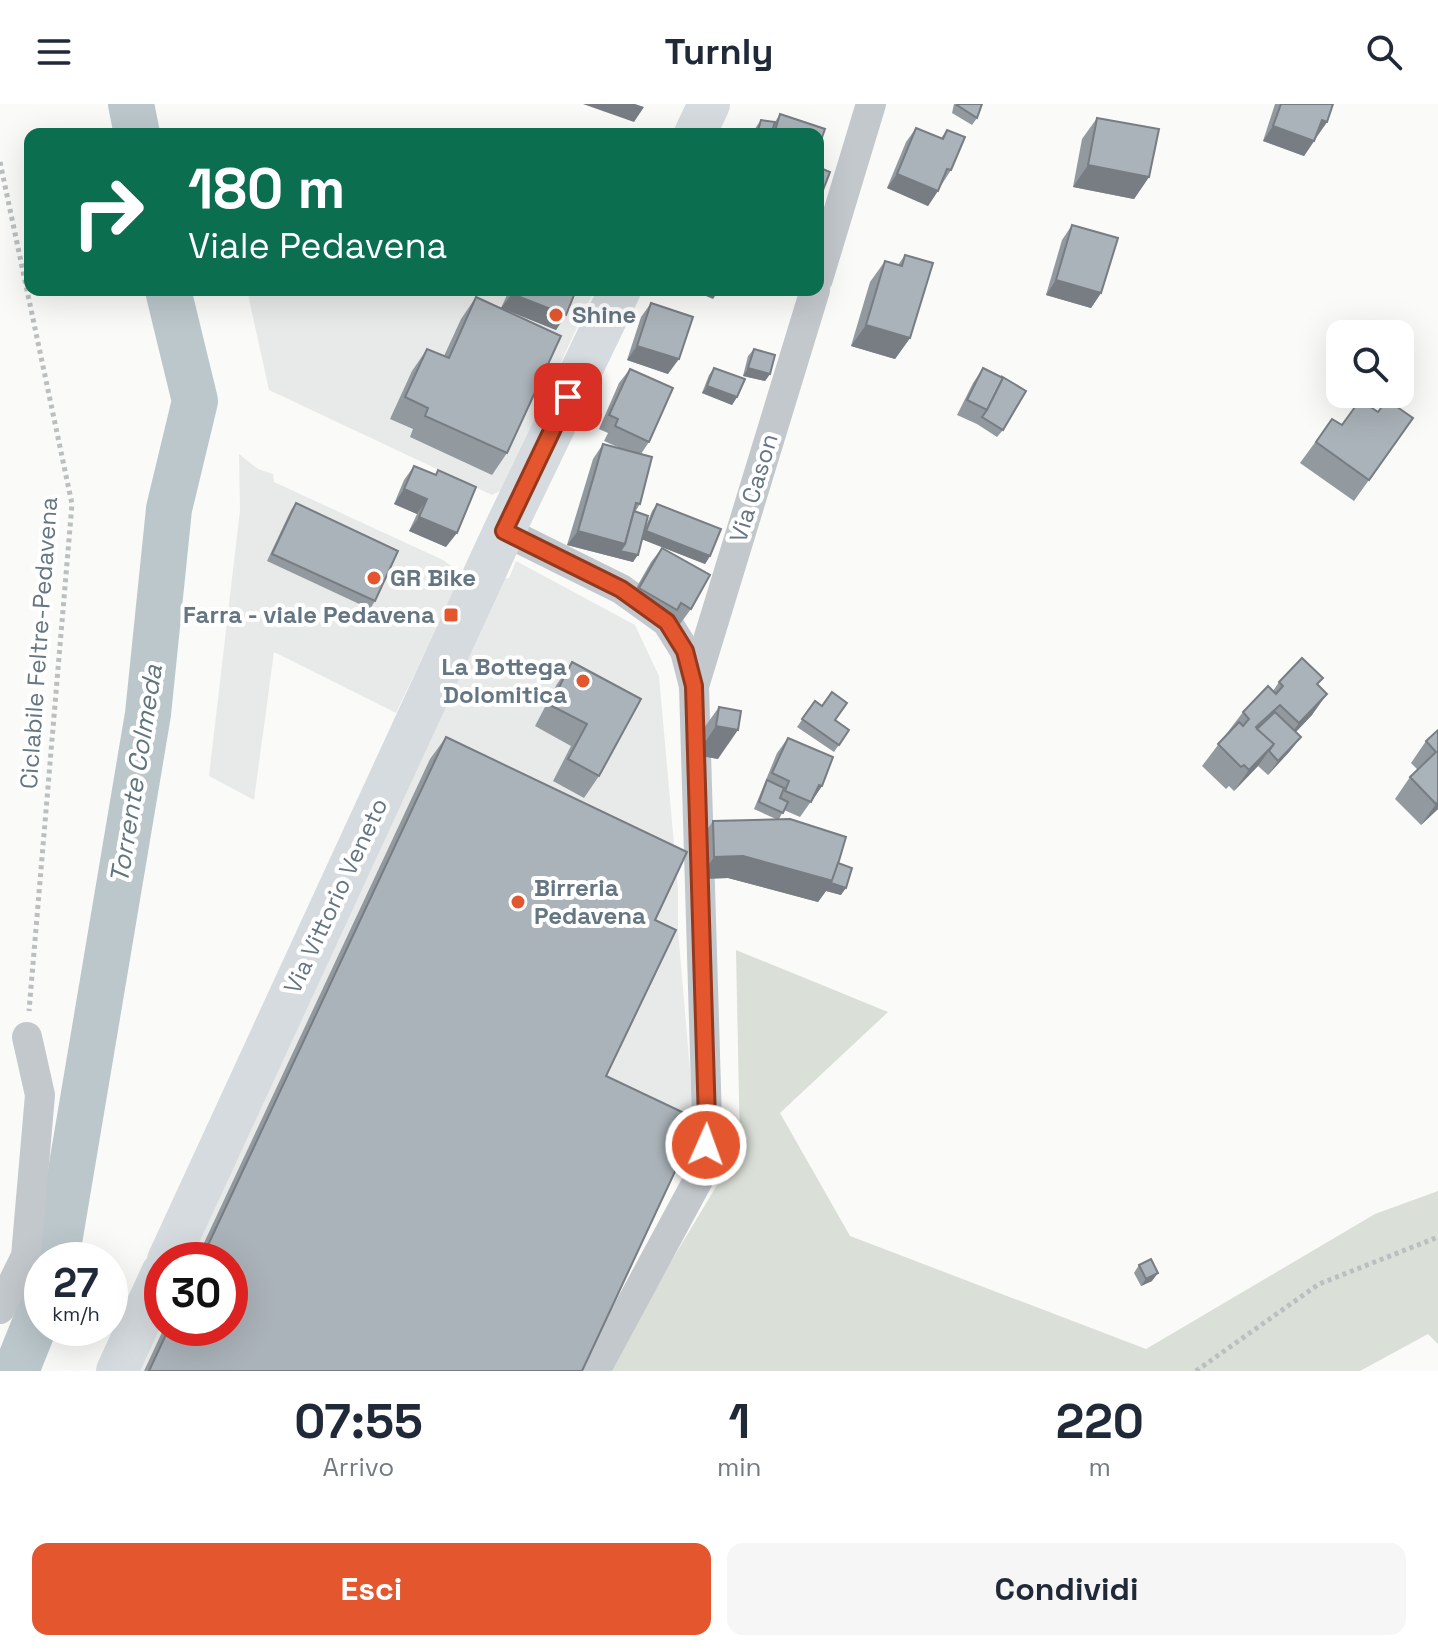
<!DOCTYPE html>
<html lang="it">
<head>
<meta charset="utf-8">
<style>
	body { margin:0; font-family:"Space Grotesk",sans-serif; background:#f6f6f7; color:#1f2937; height:100vh; display:flex; flex-direction:column; font-size:30px; white-space:nowrap }
	* { box-sizing:border-box; margin:0 }
	p { font-size:26px; color:#747a83 }
	.icon { flex:none; width:44px; height:44px; fill:none; stroke:currentColor; stroke-width:2; stroke-linecap:round; stroke-linejoin:round }
	.map { position:relative; height:1267px; overflow:hidden }
	.details { display:flex; flex-direction:column; background:#fff; flex:1 }
	.details>* { flex:none }
	.guide { position:absolute; left:24px; top:24px; width:800px; height:168px; border-radius:16px; box-shadow:0 8px 32px #0002; background:#0b6e4f; color:#fff; overflow:hidden }
	.tools { position:absolute; left:1326px; top:216px; display:grid; gap:16px }
	.tools a { display:grid; place-items:center; width:88px; height:88px; border-radius:16px; background:#fff; box-shadow:0 8px 32px #0002; font-size:40px }
	.speed { position:absolute; left:24px; top:1138px; display:flex; gap:16px; font-size:40px; font-weight:700; text-align:center }
	.speed>* { display:grid; place-content:center; width:104px; height:104px; border-radius:50%; background:#fff; box-shadow:0 8px 32px #0002; line-height:1 }
	.speed small { font-size:20px; font-weight:400 }
	.speed .limit { border:12px solid #d22; background:#fff; color:#111 }
	.pin { position:absolute; display:grid; place-items:center; width:68px; height:68px; color:#fff; margin:-34px; border-radius:16px; box-shadow:0 4px 12px #0006 }
	.me { position:absolute; width:88px; margin:-44px; rotate:2deg; stroke-linejoin:round; filter:drop-shadow(0 0 6px #0008) }
	.turn { display:flex; align-items:center; gap:28px; height:168px; padding:0 32px; font-size:36px }
	.turn .icon { width:104px; height:104px; stroke-width:2.5 }
	.turn b { display:block; font-size:56px; line-height:68px }
	.eta { display:flex; justify-content:space-evenly; align-items:center; height:136px; text-align:center }
	.eta b { font-size:48px; font-weight:700; line-height:56px }
	.primary-button { display:flex; gap:16px; margin-top:auto; padding:16px 32px }
	.primary-button a { flex:1; height:92px; border-radius:16px; background:#e4572e; color:#fff; font-size:32px; font-weight:700; line-height:92px; text-align:center }
	.primary-button a+a { background:#f6f6f7; color:#1f2937 }
	header { display:flex; justify-content:space-between; align-items:center; height:104px; padding:0 32px; background:#fff; font-size:36px; font-weight:700 }
	.map>svg:first-child { display:block }
	.built { fill:#e8e9e9 }
	.green { fill:#dadfd7 }
	.lines { fill:none; stroke-linecap:round; stroke-linejoin:round }
	.river { stroke:#bbc7cb; stroke-width:46 }
	.path { stroke:#bbbfc2; stroke-width:5; stroke-dasharray:4 4; stroke-linecap:butt }
	.street { stroke:#c3c8cc; stroke-width:30 }
	.secondary { stroke:#d6dbdf; stroke-width:42 }
	.wall { fill:#929a9f }
	.shaded-wall { fill:#777d82 }
	.building { fill:#aab3b9; stroke:#777d82; stroke-width:2 }
	.route-casing { stroke:#94391e; stroke-width:20 }
	.route { stroke:#e4572e; stroke-width:14 }
	.poi-dot { fill:#e4572e; stroke:#fff; stroke-width:3 }
	.labels { text-anchor:middle; stroke-width:8; stroke-linejoin:round; paint-order:stroke }
	.poi-label { font-size:24px; font-weight:bold; fill:#657683; stroke:#fff; text-anchor:start }
	.street-label { font-size:24px; fill:#657683; stroke:#fff }
	.water-label { font-size:26px; font-style:italic; fill:#60757c; stroke:#fff }
</style>
</head>
<body>
<header><svg class="icon" aria-label="menu" viewBox="0 0 24 24"><path d="M4 6h16M4 12h16M4 18h16"/></svg>Turnly<svg class="icon" aria-label="search" viewBox="0 0 24 24"><circle cx="10" cy="10" r="6"/><path d="M15 15l6 6"/></svg></header>
<div class="map">
<svg width="1438" height="1267" viewBox="0 0 1438 1267">
	<rect width="100%" height="100%" fill="#fafaf8"/>
	<g class="built">
		<polygon points="247,186 583,186 592,191 502,386 492,391 269,286"/>
		<polygon points="239,350 258,365 273,370 274,378 443,456 462,470 396,609 274,548 254,696 209,672 240,406"/>
		<polygon points="516,457 635,521 659,572 678,785 678,826 690,966 693,1027 577,1267 131,1267 162,1201 162,1224 230,1224 230,1156 183,1156 501,475 509,474"/>
	</g>
	<polygon class="green" points="736,846 888,908 780,1009 850,1132 1146,1245 1375,1110 1438,1087 1438,1240 1428,1230 1360,1267 605,1267 740,1043"/>
	<g class="lines">
		<g class="river">
			<polyline points="131,0 137,30"/>
			<polyline points="56,1156 148,610 169,405 195,297 168,186"/>
			<polyline points="16,1267 42,1202"/>
		</g>
		<g class="path">
			<polyline points="0,58 72,400 29,907"/>
			<polyline points="1196,1267 1319,1180 1438,1133"/>
		</g>
		<g class="street">
			<polyline points="818,175 871,0"/>
			<polyline points="504,427 621,485 667,518 685,547 694,582 707,1017 704,1065 595,1267"/>
			<polyline points="694,582 815,186"/>
			<polyline points="0,1205 26,1152 40,991 27,933"/>
		</g>
		<g class="secondary">
			<polyline points="695,30 709,0"/>
			<polyline points="168,1156 504,427 620,186"/>
			<polyline points="117,1267 162,1169"/>
		</g>
	</g>
	<g class="wall">
		<polygon points="954,0 982,0 977,14 972,21 952,9"/>
		<polygon points="1275,0 1333,0 1327,18 1304,52 1263,37"/>
		<polygon points="780,10 818,30 754,30 756,23 761,16 775,18"/>
		<polygon points="1097,14 1149,73 1134,95 1073,83 1082,35"/>
		<polygon points="916,24 941,34 947,26 951,66 928,102 887,84 906,38"/>
		<polygon points="1072,121 1101,189 1091,204 1046,191 1062,136"/>
		<polygon points="905,151 910,234 895,255 851,242 870,178 885,157 898,161"/>
		<polygon points="494,186 576,186 556,226 501,204 507,191"/>
		<polygon points="476,193 507,349 492,371 410,333 413,325 390,315 412,267 427,245 444,252 461,215"/>
		<polygon points="651,199 668,270 627,256 641,213"/>
		<polygon points="754,245 770,270 765,277 743,272 748,252"/>
		<polygon points="714,264 737,293 732,301 702,289 709,271"/>
		<polygon points="983,264 1003,326 997,333 977,320 957,311 973,279"/>
		<polygon points="630,265 649,338 641,350 640,400 635,408 644,427 652,407 657,400 710,452 705,460 642,435 633,458 567,441 593,355 603,340 622,345 604,337 608,329 599,325 619,279"/>
		<polygon points="1378,308 1413,314 1354,397 1300,359 1332,315 1342,321"/>
		<polygon points="414,362 435,371 438,366 446,443 409,427 417,410 394,400 404,376"/>
		<polygon points="296,399 375,497 370,505 267,457 291,406"/>
		<polygon points="662,444 691,505 680,520 671,514 667,520 628,498 651,458"/>
		<polygon points="572,558 599,672 584,694 553,677 571,642 535,622 557,580"/>
		<polygon points="1279,578 1318,581 1312,611 1296,628 1301,633 1290,647 1268,671 1258,662 1234,687 1229,682 1226,685 1202,662 1243,608 1273,587"/>
		<polygon points="815,597 835,616 849,626 834,648 797,623"/>
		<polygon points="719,603 718,655 696,651 699,631"/>
		<polygon points="1438,626 1438,705 1421,721 1395,695 1410,673 1418,666 1411,659 1426,637"/>
		<polygon points="446,633 655,816 606,972 582,1267 144,1267 164,1224 230,1224 230,1156 196,1156 430,655"/>
		<polygon points="788,634 822,682 800,713 784,706 779,715 838,759 841,791 826,787 818,798 728,774 699,775 698,739 713,717 776,715 754,705 777,649"/>
		<polygon points="1139,1161 1152,1177 1141,1182 1134,1169"/>
	</g>
	<g class="shaded-wall">
		<polygon points="583,0 635,0 644,3 634,18"/>
		<polygon points="1322,16 1327,18 1317,32"/>
		<polygon points="1273,22 1314,37 1304,52 1263,37"/>
		<polygon points="1088,61 1149,73 1134,95 1073,83"/>
		<polygon points="897,70 938,87 928,102 887,84"/>
		<polygon points="1056,176 1101,189 1091,204 1046,191"/>
		<polygon points="494,186 510,186 507,191"/>
		<polygon points="692,186 719,186 713,195"/>
		<polygon points="512,190 566,211 556,226 501,204"/>
		<polygon points="866,221 910,234 895,255 851,242"/>
		<polygon points="637,242 679,255 668,270 627,256"/>
		<polygon points="748,264 770,270 765,277 743,272"/>
		<polygon points="707,282 737,293 732,301 702,289"/>
		<polygon points="404,385 427,395 417,410 394,400"/>
		<polygon points="419,413 457,429 446,443 409,427"/>
		<polygon points="578,427 625,440 638,451 633,458 567,441"/>
		<polygon points="646,427 710,452 705,460 641,435"/>
		<polygon points="1327,590 1312,611 1283,641 1299,619"/>
		<polygon points="716,622 738,626 718,655 696,651"/>
		<polygon points="1301,633 1290,647 1268,671 1278,657"/>
		<polygon points="1274,640 1258,662 1234,687 1249,666"/>
		<polygon points="819,681 822,682 812,697"/>
		<polygon points="1438,698 1438,705 1421,721 1436,700"/>
		<polygon points="743,752 833,777 846,784 841,791 826,787 818,798 728,774 699,775 714,753"/>
		<polygon points="1158,1169 1152,1177 1141,1182 1146,1175"/>
	</g>
	<g class="building">
		<polygon points="958,0 982,0 977,14 957,1"/>
		<polygon points="1281,0 1333,0 1327,18 1322,16 1314,37 1273,22"/>
		<polygon points="780,10 825,25 818,45 818,30 774,30"/>
		<polygon points="1097,14 1159,25 1149,73 1088,61"/>
		<polygon points="761,16 775,18 771,30 757,30"/>
		<polygon points="916,24 943,35 947,26 965,33 951,66 947,65 938,87 897,70"/>
		<polygon points="818,63 830,68 818,99"/>
		<polygon points="1072,121 1118,134 1101,189 1056,176"/>
		<polygon points="905,151 933,159 910,234 866,221 885,157 902,162"/>
		<polygon points="513,186 576,186 566,211 512,190"/>
		<polygon points="476,193 561,232 507,349 425,312 428,304 405,293 427,245 449,254"/>
		<polygon points="651,199 693,213 679,255 637,242"/>
		<polygon points="754,245 775,251 770,270 748,264"/>
		<polygon points="714,264 745,275 737,293 707,282"/>
		<polygon points="983,264 1003,274 987,306 967,296"/>
		<polygon points="630,265 673,284 649,338 615,322 618,315 609,311"/>
		<polygon points="1001,272 1026,287 1003,326 982,313 987,306 1003,274"/>
		<polygon points="1360,296 1378,308 1387,296 1413,314 1369,376 1316,338 1332,315 1342,321"/>
		<polygon points="603,340 652,353 640,400 636,399 625,440 578,427"/>
		<polygon points="414,362 436,371 438,366 476,383 457,429 419,413 427,395 404,385"/>
		<polygon points="296,399 398,447 375,497 272,450"/>
		<polygon points="657,400 721,425 710,452 646,427"/>
		<polygon points="634,407 648,412 638,451 620,447 625,440"/>
		<polygon points="662,444 710,471 691,505 681,499 677,506 639,484"/>
		<polygon points="1302,554 1323,574 1317,580 1327,590 1299,619 1280,601 1256,623 1274,640 1249,666 1244,661 1241,663 1218,640 1239,618 1243,622 1249,615 1243,608 1268,582 1276,590 1283,582 1279,578"/>
		<polygon points="572,558 641,595 599,672 568,655 587,620 550,601"/>
		<polygon points="832,588 847,599 835,616 849,626 839,641 802,615 815,597 822,602"/>
		<polygon points="719,603 741,607 738,626 716,622"/>
		<polygon points="1275,608 1301,633 1278,657 1269,647 1274,640 1257,625"/>
		<polygon points="1438,626 1438,698 1436,700 1410,673 1436,648 1426,637"/>
		<polygon points="446,633 687,748 655,816 676,826 606,972 699,1016 582,1267 149,1267 169,1224 230,1224 230,1156 201,1156"/>
		<polygon points="788,634 833,653 822,682 819,681 811,698 785,687 789,677 772,669"/>
		<polygon points="767,676 784,684 780,694 788,698 783,709 759,698"/>
		<polygon points="790,715 846,733 833,777 743,752 714,753 713,717"/>
		<polygon points="838,759 852,764 846,784 831,779"/>
		<polygon points="1151,1155 1158,1169 1146,1175 1139,1161"/>
	</g>
	<g class="lines">
		<g class="route-casing">
			<polyline id="route" points="568,293 504,427 621,485 667,518 685,547 694,582 707,1017 706,1041"/>
		</g>
		<use href="#route" class="route"/>
	</g>
	<g class="poi-dot">
		<circle cx="556" cy="211" r="8"/>
		<circle cx="374" cy="474" r="8"/>
		<rect x="443" y="503" width="16" height="16" rx="4"/>
		<circle cx="583" cy="577" r="8"/>
		<circle cx="518" cy="798" r="8"/>
	</g>
	<g class="labels">
		<g class="poi-label">
			<text x="572" y="219">Shine</text>
			<text x="390" y="482">GR Bike</text>
			<text x="435" y="519" text-anchor="end">Farra - viale Pedavena</text>
			<text x="567" y="571" text-anchor="end">La Bottega<tspan x="567" dy="28">Dolomitica</tspan></text>
			<text x="534" y="792">Birreria<tspan x="534" dy="28">Pedavena</tspan></text>
		</g>
		<g class="street-label">
			<text transform="translate(754 384) rotate(-73)" y="8">Via Cason</text>
			<text transform="translate(39 539) rotate(-86)" y="8">Ciclabile Feltre-Pedavena</text>
			<text transform="translate(336 792) rotate(-65)" y="8">Via Vittorio Veneto</text>
		</g>
		<g class="water-label">
			<text transform="translate(136 670) rotate(-81)" y="9">Torrente Colmeda</text>
		</g>
	</g>
</svg>
<div class="tools">
<a><svg class="icon" aria-label="search" viewBox="0 0 24 24"><circle cx="10" cy="10" r="6"/><path d="M15 15l6 6"/></svg></a>
</div>
<div class="speed"><div>27<small>km/h</small></div><div class="limit">30</div></div>
<div class="pin" style="left:568px;top:293px;background:#d93025"><svg class="icon" aria-label="arrive" viewBox="0 0 24 24"><path d="M6 21V4h12l-3 4 3 4H6"/></svg></div>
<svg class="me" style="left:706px;top:1041px" viewBox="-20 -20 40 40"><circle r="17" fill="#e4572e" stroke="#fff" stroke-width="3"/><path d="M0-11L8 9 0 5-8 9z" fill="#fff"/></svg>
<div class="guide">
<div class="turn"><svg class="icon" aria-label="right" viewBox="0 0 24 24"><path d="M7 20v-9h11M14 6l5 5-5 5"/></svg><div><b>180 m</b>Viale Pedavena</div></div>
</div>
</div>
<section class="details">
<div class="eta">
<div><b>07:55</b><p>Arrivo</p></div>
<div><b>1</b><p>min</p></div>
<div><b>220</b><p>m</p></div>
</div>
<div class="primary-button"><a>Esci</a><a>Condividi</a></div>
</section>
</body>
</html>
